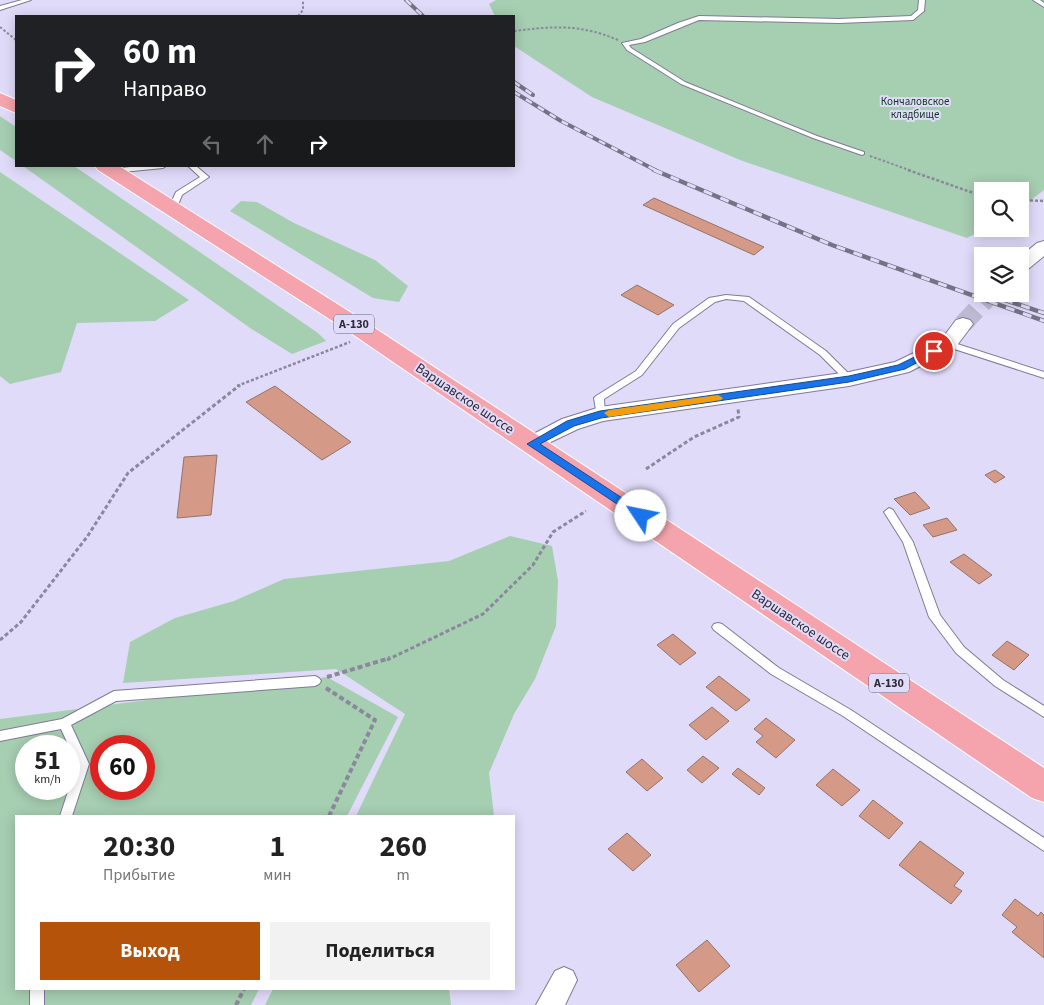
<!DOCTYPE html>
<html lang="ru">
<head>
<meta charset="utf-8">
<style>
	body { margin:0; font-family:"Source Sans 3",sans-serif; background:#f2f2f2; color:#222; height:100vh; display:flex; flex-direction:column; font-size:19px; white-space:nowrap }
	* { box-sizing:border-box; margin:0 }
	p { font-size:16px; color:#767676 }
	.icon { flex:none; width:28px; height:28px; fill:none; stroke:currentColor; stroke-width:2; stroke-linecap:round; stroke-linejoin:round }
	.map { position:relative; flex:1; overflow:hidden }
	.sheet { position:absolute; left:15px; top:815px; width:500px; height:175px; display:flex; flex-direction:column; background:#fff; border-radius:0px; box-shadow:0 2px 12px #0003 }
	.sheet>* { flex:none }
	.guide { position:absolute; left:15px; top:15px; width:500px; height:152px; border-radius:0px; box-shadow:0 2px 12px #0003; background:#202124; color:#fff; overflow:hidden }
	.tools { position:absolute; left:974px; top:182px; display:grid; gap:10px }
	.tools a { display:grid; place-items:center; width:55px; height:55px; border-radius:0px; background:#fff; box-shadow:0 2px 12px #0003; font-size:25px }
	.speed { position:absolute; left:15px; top:735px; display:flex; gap:10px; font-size:25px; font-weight:700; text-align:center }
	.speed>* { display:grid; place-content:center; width:65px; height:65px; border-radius:50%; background:#fff; box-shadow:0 2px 12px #0003; line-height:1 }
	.speed small { font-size:12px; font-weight:400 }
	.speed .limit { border:8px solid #d22; background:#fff; color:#111 }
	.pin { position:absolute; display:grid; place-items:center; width:42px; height:42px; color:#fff; margin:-21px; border:2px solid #fff; border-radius:50%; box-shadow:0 1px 5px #0007 }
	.me { position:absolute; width:55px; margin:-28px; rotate:304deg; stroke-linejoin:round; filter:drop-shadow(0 0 4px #0008) }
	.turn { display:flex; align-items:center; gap:18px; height:105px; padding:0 25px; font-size:22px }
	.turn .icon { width:65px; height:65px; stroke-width:2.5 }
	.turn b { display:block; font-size:35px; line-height:42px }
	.lanes { display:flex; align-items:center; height:48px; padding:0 25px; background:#0003; justify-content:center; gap:25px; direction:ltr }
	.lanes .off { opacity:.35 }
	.eta { display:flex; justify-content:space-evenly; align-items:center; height:85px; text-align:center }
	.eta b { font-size:30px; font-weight:700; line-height:35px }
	.primary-button { display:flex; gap:10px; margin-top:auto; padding:10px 25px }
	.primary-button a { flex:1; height:58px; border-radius:0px; background:#b45309; color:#fff; font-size:20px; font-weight:700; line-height:58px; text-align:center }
	.primary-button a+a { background:#f2f2f2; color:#222 }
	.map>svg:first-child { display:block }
	.green { fill:#a6ceb1; fill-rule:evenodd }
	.building { fill:#d49987; stroke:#93746a }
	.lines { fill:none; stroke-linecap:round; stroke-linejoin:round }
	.tertiary-tunnel { stroke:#bdb8d3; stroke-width:19; stroke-dasharray:19 9; stroke-linecap:butt }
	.service-casing { stroke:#807a96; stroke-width:2 }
	.minor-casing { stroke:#807a96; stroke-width:2 }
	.tertiary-casing { stroke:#807a96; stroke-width:2 }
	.primary-casing { stroke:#fff; stroke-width:2 }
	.path-far3 { stroke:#8b879d; stroke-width:2; stroke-dasharray:2.5 2; stroke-linecap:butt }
	.path-far2 { stroke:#8b879d; stroke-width:2.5; stroke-dasharray:3 2; stroke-linecap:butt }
	.path-far1 { stroke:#8b879d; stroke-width:3; stroke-dasharray:4 2.5; stroke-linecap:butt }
	.path { stroke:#8b879d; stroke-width:4; stroke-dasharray:5 3; stroke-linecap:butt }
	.service { fill:#fff; fill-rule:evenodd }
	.minor { fill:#fff; fill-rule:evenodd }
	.tertiary { fill:#fff; fill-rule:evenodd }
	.primary { fill:#f5a4ad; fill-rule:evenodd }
	.rail-far1-casing { stroke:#767286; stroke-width:4 }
	.rail-casing { stroke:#767286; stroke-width:4.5 }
	.rail-far1 { stroke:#e1dbfa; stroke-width:2.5; stroke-dasharray:7; stroke-linecap:butt }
	.rail { stroke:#e1dbfa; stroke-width:3; stroke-dasharray:9; stroke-linecap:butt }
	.route { fill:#1a73e8; stroke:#114b97 }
	.slow { fill:#f59e0b }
	.labels { text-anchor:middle; stroke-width:4; stroke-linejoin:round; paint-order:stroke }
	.far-park-label { font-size:11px; fill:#0d361e; stroke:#e1dbfa }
	.shield { fill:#e1dbfa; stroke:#636072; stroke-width:1 }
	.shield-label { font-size:12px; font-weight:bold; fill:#2d2b37 }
	.street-label { font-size:14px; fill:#2d2b37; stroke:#e1dbfa }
</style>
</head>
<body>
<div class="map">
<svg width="1044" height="1005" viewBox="0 0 1044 1005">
	<rect width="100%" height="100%" fill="#e1dbfa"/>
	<g class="green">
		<polygon points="496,0 1044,0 1044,190 1020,208 1020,191 982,191 984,229 967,238 740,160 592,97 514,46 514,16 495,16 489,4"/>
		<polygon points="0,116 16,127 16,161 0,150"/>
		<polygon points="23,166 74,166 318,333 326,341 292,354 250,328"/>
		<polygon points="0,172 189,300 155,321 77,323 61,372 10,384 0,376"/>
		<polygon points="241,201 257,202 294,223 375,260 408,286 399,302 373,298 230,211"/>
		<polygon points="510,536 552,546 558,581 556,626 535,679 514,714 489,773 494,816 356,816 405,714 336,669 123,683 130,642 175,618 234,601 284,579 449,561"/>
		<path d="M327 677 398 717 347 816H16V989H259L251 1005H0V719ZM26 746H69V789H26ZM101 746H144V789H101Z"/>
		<polygon points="273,989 449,989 451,1005 265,1005"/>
	</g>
	<g class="building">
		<polygon points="654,198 764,247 754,255 643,205"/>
		<polygon points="637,285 674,305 658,315 621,295"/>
		<polygon points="275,386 351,442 322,460 246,402"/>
		<polygon points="217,455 211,515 177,518 184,457"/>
		<polygon points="995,470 1005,477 995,483 985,475"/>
		<polygon points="915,492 930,508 910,515 894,499"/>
		<polygon points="947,518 957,530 933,537 923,525"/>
		<polygon points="964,554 992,575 979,584 950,562"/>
		<polygon points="673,634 696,653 680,665 657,645"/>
		<polygon points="1007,641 1029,655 1014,670 992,655"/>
		<polygon points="719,676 750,700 736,711 706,687"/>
		<polygon points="712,707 729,721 706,740 689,725"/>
		<polygon points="766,718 795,740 776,758 756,742 763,736 754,729"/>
		<polygon points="703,756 719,768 702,783 687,770"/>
		<polygon points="642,759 663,778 647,791 626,772"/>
		<polygon points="738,768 765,788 759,795 732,774"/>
		<polygon points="833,769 860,790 842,806 816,785"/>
		<polygon points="873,800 903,823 889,839 859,816"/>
		<polygon points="627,833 651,855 633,871 608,849"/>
		<polygon points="920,841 964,873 954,886 962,891 951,904 899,865"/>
		<polygon points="1015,899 1038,916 1041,912 1044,915 1044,958 1012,932 1017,927 1002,915"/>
		<polygon points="707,940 730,966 699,992 676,965"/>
	</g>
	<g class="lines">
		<polyline class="tertiary-tunnel" points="963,324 991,294"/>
		<g class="service-casing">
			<g id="service">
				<polygon points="22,0 31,0 0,10 0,6"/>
				<polygon points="919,0 925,0 924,11 913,20 839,23 699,20 645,42 629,45 631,48 685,82 817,136 864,152 864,154 862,155 813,138 681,84 627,50 622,43 641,39 678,23 699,16 839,19 911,16 918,10"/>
				<polygon points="1033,0 1040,0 1044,3 1044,7"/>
				<polygon points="139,166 166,166 163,168 112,173 108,171 112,169"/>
				<polygon points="188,166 196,166 209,177 182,195 175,212 169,212 168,210 176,192 200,177"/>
				<polygon points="726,295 749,297 826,351 852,377 853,379 852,381 846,381 820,355 744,301 726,299 715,302 679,328 642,375 604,399 605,414 603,416 597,416 594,398 596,396 636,371 673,324 709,298"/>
				<polygon points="948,341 1044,372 1044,378 945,346 944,344 945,342"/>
				<polygon points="889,508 893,510 913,542 940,615 964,647 1003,680 1044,706 1044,717 995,686 956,653 929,617 903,542 884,512"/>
				<polygon points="718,623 722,624 779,668 851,710 1044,838 1044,851 843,716 771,674 714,630 712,627 714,624"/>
				<polygon points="315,676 319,678 321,681 319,684 315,686 116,701 71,725 89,764 72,816 60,816 77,764 61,729 0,741 0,731 62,719 114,691"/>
				<rect x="30" y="989" width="14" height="16"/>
			</g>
		</g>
		<g class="minor-casing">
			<polygon id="minor" points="564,967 573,971 577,980 565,1005 536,1005 555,971"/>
		</g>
		<g class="tertiary-casing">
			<g id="tertiary">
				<polygon points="1044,241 1044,256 1027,270 1020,272 1020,257 1037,243"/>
				<polygon points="963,318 970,320 973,324 955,348 909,372 849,386 603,421 578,429 532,451 524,449 521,444 524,439 562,419 600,407 849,372 895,362 941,340 956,320"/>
			</g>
		</g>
		<g class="primary-casing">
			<g id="primary">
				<polygon points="0,93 16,100 16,113 0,106"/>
				<polygon points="95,166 119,166 361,319 1044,768 1044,802 1032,798 345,329 98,170"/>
			</g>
		</g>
		<g class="path-far3">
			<polyline points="298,16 303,10 303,0"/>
			<polyline points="0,27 16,40"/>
			<path d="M514 31C554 26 580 24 618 40"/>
			<polyline points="870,156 912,171"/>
		</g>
		<g class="path-far2">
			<polyline points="908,170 982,196"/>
			<polyline points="1020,200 1044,201"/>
			<polyline points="237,386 350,342"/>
		</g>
		<g class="path-far1">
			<polyline points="646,469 694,437 739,417 738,409"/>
			<polyline points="0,640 21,622 87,537 128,473 240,385"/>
			<polyline points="387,660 483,614 533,565 553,532 586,511"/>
		</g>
		<g class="path">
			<polyline points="327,677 390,658"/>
			<polyline points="326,688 375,720 329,816"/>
			<polyline points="236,1005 244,989"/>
		</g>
		<use href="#service" class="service"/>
		<use href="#minor" class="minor"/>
		<use href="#tertiary" class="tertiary"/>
		<use href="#primary" class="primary"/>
		<g class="rail-far1-casing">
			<g id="rail-far1">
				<polyline points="406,0 423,16"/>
				<polyline points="514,82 533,95"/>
				<polyline points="514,92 561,121 657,171"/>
			</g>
		</g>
		<g class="rail-casing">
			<g id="rail">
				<polyline points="654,170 832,245 1044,321"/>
				<polyline points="987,294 1044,313"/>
			</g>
		</g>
		<use href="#rail-far1" class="rail-far1"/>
		<use href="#rail" class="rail"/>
	</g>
	<polygon class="route" points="931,349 939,351 905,369 849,382 601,418 574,426 540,444 645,513 647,516 641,520 527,444 567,421 600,411 849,376 898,365"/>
	<polygon class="slow" points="718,395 723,398 721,400 609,417 604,413 609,410"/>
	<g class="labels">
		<g class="far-park-label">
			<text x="915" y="105">Кончаловское<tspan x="915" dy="13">кладбище</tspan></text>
		</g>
		<g class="shield">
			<rect x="334" y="314.5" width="40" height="19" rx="4"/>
			<rect x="869" y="673.5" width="40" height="19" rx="4"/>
		</g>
		<g class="shield-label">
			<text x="354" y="328">А-130</text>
			<text x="889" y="687">А-130</text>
		</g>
		<g class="street-label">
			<text transform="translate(465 398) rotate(34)" y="5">Варшавское шоссе</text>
			<text transform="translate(801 624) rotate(34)" y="5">Варшавское шоссе</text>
		</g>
	</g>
</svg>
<div class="tools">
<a><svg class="icon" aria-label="search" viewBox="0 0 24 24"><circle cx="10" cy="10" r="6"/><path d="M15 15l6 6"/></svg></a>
<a><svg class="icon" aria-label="layers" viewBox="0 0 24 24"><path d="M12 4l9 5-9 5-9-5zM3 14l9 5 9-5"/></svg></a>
</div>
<div class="speed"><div>51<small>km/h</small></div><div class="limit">60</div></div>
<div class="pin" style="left:934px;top:351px;background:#d93025"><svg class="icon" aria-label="arrive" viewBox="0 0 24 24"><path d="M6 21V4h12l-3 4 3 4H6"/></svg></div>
<svg class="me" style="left:641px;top:516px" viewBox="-20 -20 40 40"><circle r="19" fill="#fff"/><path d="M0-13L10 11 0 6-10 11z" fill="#1a73e8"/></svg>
<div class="guide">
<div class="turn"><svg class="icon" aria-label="right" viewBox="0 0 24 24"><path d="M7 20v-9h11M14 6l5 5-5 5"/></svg><div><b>60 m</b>Направо</div></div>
<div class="lanes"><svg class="icon off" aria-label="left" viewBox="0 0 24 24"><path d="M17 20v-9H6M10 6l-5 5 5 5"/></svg><svg class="icon off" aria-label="ahead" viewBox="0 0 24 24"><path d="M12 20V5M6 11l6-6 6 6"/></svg><svg class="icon" aria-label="right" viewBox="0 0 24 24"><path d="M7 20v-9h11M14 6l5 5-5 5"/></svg></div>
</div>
<section class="sheet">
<div class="eta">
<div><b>20:30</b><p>Прибытие</p></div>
<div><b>1</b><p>мин</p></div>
<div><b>260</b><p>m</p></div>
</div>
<div class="primary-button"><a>Выход</a><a>Поделиться</a></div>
</section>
</div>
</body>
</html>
